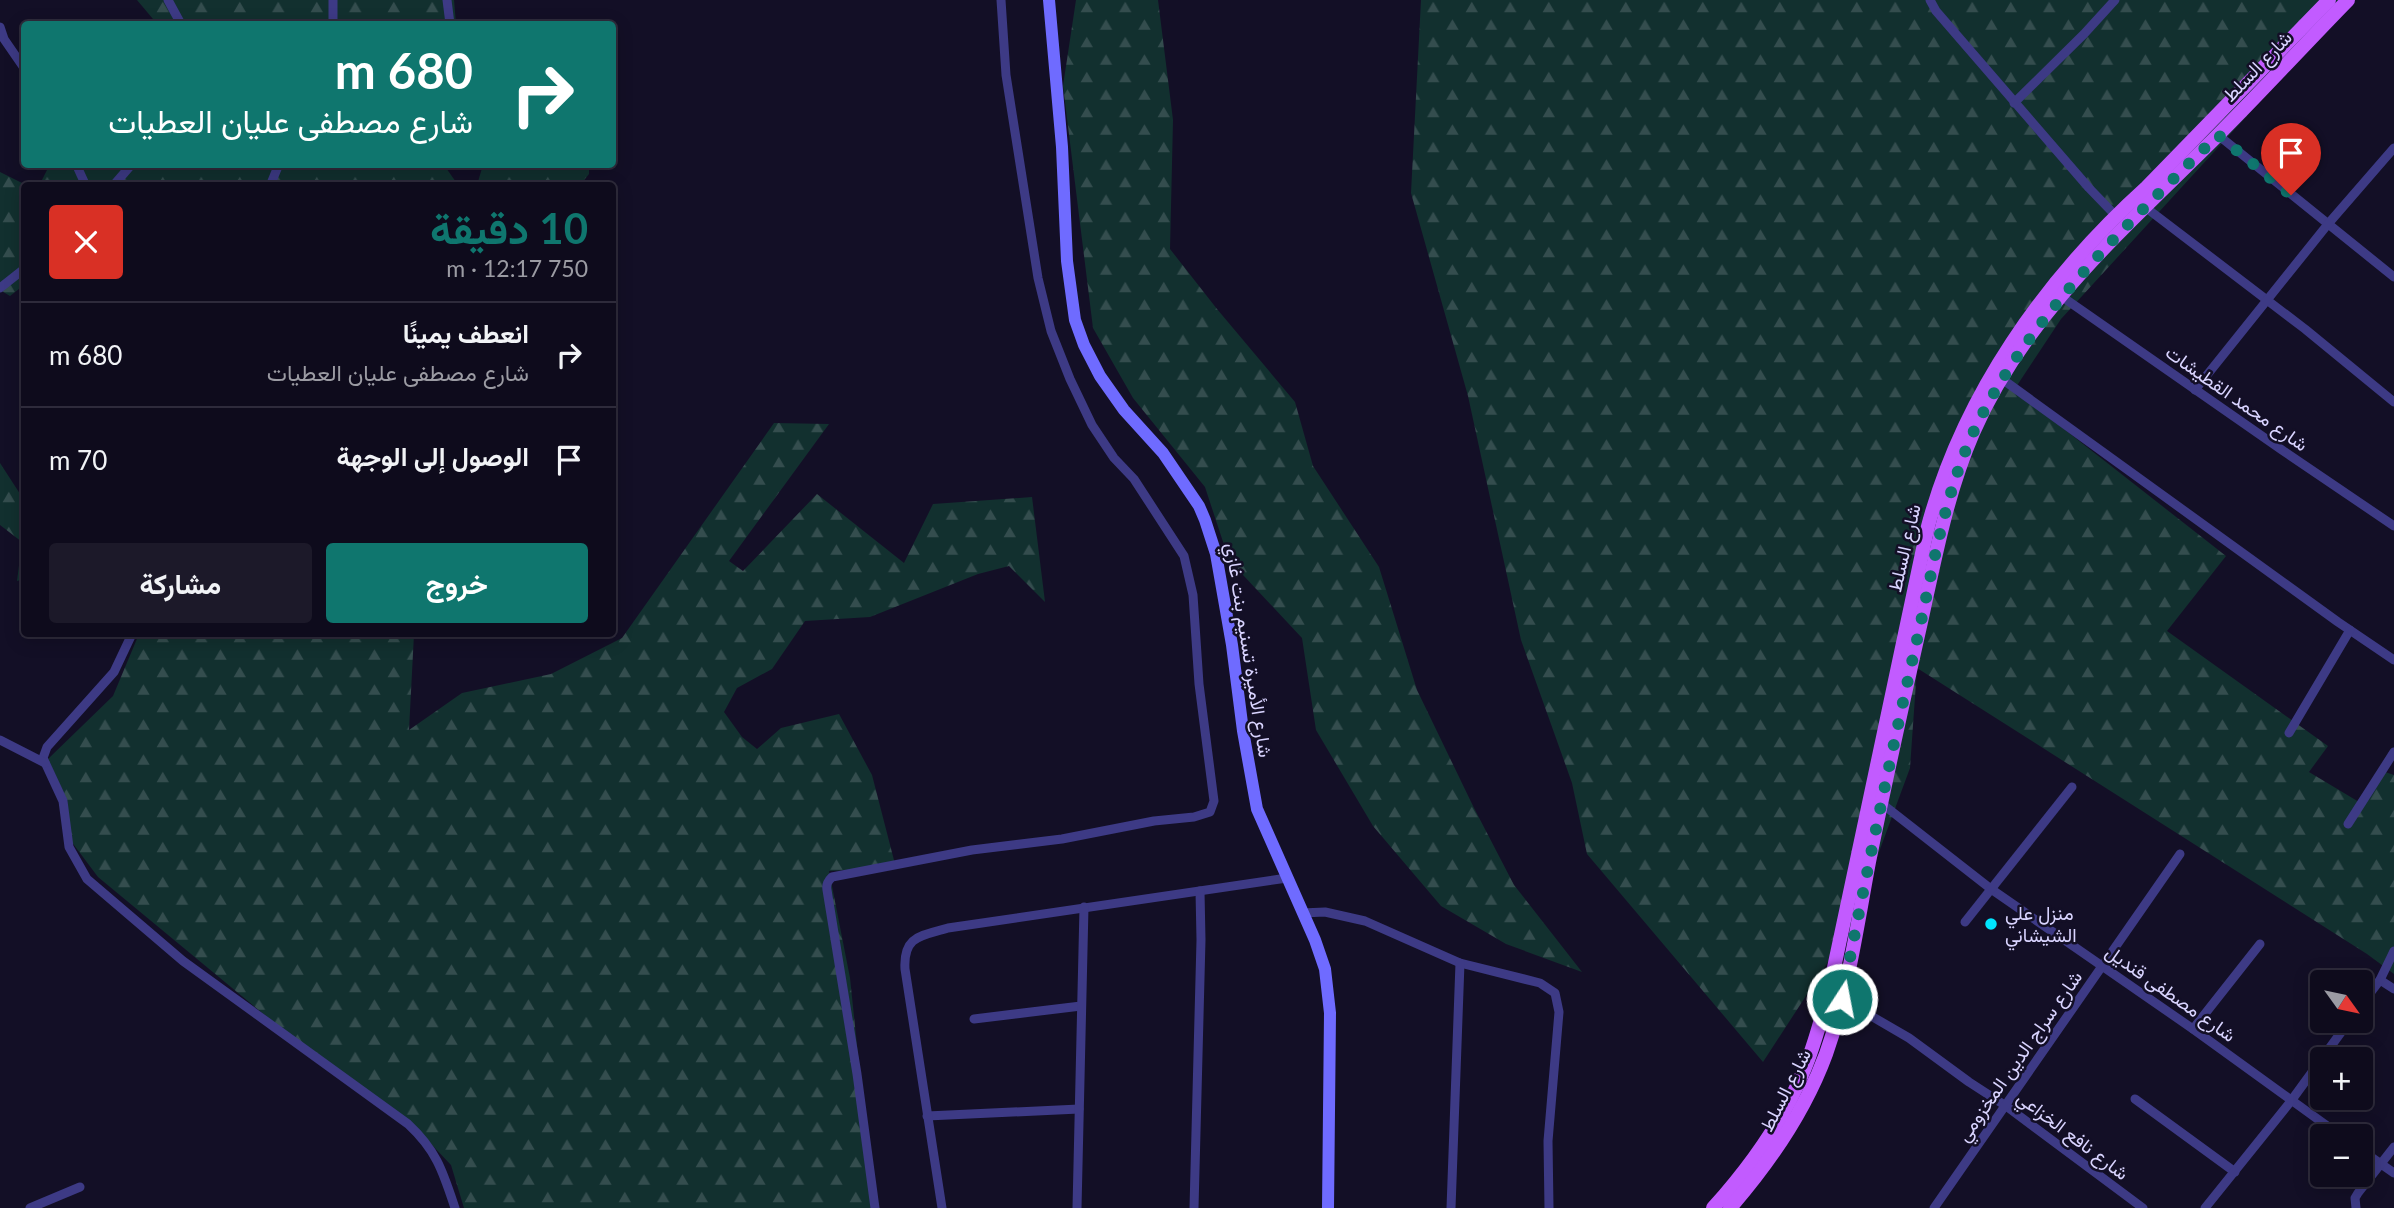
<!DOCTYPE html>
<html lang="ar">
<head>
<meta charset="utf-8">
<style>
	body { margin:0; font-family:Lato,Vazirmatn,sans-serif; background:#1c1929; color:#f1f3f6; direction:rtl; height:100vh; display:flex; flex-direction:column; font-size:26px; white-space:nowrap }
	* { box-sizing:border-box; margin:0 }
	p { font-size:23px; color:#9b9ba3 }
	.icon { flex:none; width:38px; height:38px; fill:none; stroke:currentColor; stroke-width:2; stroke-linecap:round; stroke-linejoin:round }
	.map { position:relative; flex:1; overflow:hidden; direction:ltr }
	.side { position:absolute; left:21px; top:182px; width:595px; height:455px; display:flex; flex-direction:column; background:#0e0b1c; border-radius:7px; box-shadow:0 4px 18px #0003,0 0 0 2px #2e2b3b; direction:rtl }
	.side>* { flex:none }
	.top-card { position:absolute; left:21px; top:21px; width:595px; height:147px; border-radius:7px; box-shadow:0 4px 18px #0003,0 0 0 2px #2e2b3b; direction:rtl; background:#0f766e; color:#fff; overflow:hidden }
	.needle { width:46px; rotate:123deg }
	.fabs { position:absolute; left:2310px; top:970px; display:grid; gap:14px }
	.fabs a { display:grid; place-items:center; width:63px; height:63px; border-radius:7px; background:#0e0b1c; box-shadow:0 4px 18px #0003,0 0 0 2px #2e2b3b; font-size:35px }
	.pin { position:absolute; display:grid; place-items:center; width:60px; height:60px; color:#fff; margin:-72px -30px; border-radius:50% 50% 50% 0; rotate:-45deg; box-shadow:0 0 7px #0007 }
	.pin .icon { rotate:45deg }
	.me { position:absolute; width:77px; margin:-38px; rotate:11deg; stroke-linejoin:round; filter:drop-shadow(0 0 5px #0008) }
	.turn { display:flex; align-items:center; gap:24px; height:147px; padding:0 28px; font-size:32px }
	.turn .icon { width:91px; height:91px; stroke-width:2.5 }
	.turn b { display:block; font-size:49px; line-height:60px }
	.round { display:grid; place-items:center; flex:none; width:74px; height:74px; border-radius:7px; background:#1c1929 }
	.overview { display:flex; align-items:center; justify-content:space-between; height:119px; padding:0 28px }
	h1 { font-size:42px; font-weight:700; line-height:52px; color:#0f766e }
	.primary-button { display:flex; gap:14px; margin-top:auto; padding:14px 28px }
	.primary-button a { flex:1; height:80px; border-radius:7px; background:#0f766e; color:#fff; font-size:28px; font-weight:700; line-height:80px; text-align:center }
	.primary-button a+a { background:#1c1929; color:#f1f3f6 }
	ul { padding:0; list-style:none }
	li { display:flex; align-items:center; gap:21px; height:105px; padding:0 28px; border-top:2px solid #2e2b3b }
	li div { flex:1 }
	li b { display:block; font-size:26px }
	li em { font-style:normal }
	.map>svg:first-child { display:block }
	.forest { fill:url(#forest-firs) }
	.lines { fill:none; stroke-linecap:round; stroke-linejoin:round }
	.minor { stroke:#3d3a85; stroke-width:9 }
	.secondary { stroke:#6f6bff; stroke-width:12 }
	.primary { stroke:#c25bff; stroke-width:14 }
	.route { stroke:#0f766e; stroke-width:12; stroke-dasharray:0 21.6 }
	.poi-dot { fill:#00e5ff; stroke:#130f26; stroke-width:2.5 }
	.labels { text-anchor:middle; stroke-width:5; stroke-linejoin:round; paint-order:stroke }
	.street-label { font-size:19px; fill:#d9d4ff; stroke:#130f26 }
	.poi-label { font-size:19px; fill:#d9d4ff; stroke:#130f26; text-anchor:start }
</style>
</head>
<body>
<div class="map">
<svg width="2394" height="1208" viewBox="0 0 2394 1208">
	<defs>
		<pattern id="forest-firs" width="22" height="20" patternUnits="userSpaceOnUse" patternTransform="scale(1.75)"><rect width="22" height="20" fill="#12302f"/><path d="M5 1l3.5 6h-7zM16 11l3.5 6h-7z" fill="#344d4e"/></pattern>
	</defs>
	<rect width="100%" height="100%" fill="#130f26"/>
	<g class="forest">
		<polygon points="137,0 454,0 456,24 152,24 153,19"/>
		<polygon points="1076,0 1158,0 1173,120 1170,249 1217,309 1295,402 1313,466 1379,567 1417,690 1474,808 1514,885 1582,972 1506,944 1441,906 1373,826 1316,730 1302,638 1229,560 1205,487 1133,398 1093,328 1063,86"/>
		<polygon points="1421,0 2353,0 2061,319 2014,390 2226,556 2167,631 2328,746 2309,772 2364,805 2382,771 2394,775 2394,974 2367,954 1917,668 1910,768 1852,925 1763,1062 1587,854 1572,783 1521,640 1468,396 1411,193"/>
		<polygon points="50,164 444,165 458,185 39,186"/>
		<polygon points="483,165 589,165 589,174 580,185 477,185"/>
		<polygon points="0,172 26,185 24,186 24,285 10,296 0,290"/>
		<polygon points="774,423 829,424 729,561 743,571 817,494 904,563 933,504 1032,497 1045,602 1009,566 978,574 870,617 805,621 772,669 737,688 724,712 742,737 757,749 781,728 839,714 872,775 896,868 829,871 850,978 874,1208 464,1208 451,1165 416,1128 278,1026 98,877 71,841 67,800 48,759 113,696 139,634 414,634 409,730 462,693 551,674 622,638"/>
		<polygon points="0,463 24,500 24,579 17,581 22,542 0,525"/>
	</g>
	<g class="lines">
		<g class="minor">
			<polyline points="168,0 181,24"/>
			<polyline points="447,0 450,24"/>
			<polyline points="1930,0 1936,11 2089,188 2116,216"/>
			<polyline points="333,24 333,0"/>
			<polyline points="0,27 4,39 24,68"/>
			<polyline points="2014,103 2084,34 2115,0"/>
			<polyline points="2218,135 2394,277"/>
			<polyline points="76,164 86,186"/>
			<polyline points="113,186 132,164"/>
			<polyline points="270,186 279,164"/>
			<polyline points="2145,207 2305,329 2394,402"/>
			<polyline points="0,288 24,269"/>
			<polyline points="2061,296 2282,450 2394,526"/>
			<polyline points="2002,379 2338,622 2394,660"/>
			<polyline points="2195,390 2328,224 2394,148"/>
			<path d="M132 634 114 672 47 747 43 758 63 801 69 847 87 879 183 961 408 1124C437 1151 443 1172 455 1208"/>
			<polyline points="2289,733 2350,630"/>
			<polyline points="0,740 45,763"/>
			<polyline points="1881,803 1991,889 2193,1029 2341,1136"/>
			<polyline points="2348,824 2394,752"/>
			<polyline points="1302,913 1325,912 1365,921 1460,963 1540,983 1555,993 1559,1012 1548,1141 1549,1208"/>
			<polyline points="1965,922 2072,787"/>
			<polyline points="2380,980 2394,989"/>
			<polyline points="1842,999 1909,1038 1969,1082 2006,1106 2143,1208"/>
			<polyline points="2361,1005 2380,980 2394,951"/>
			<polyline points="974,1019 1081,1006"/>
			<polyline points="2193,1029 2260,944"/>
			<polyline points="2135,1099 2235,1172"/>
			<polyline points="927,1116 1079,1109"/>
			<polyline points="2361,1150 2394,1173"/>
			<polyline points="30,1208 80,1187"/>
			<path d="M875 1208 857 1074 827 890C826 884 828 881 832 877L972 850 1062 839 1154 821 1194 817 1210 812 1214 801 1199 684 1193 595 1184 556 1134 479 1114 458 1092 425 1070 379 1051 331 1038 278 1006 75 1001 0"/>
			<path d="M942 1208 905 969C903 935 922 936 948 928L1287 878"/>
			<polyline points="1077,1208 1084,907"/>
			<polyline points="1194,1208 1201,940 1200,891"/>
			<polyline points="1451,1208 1460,963"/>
			<polyline points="1934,1208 2180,854"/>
			<polyline points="2205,1208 2291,1101 2350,1020"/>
			<polyline points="2356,1208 2355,1198 2358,1193 2394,1147"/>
		</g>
		<polyline class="secondary" points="1049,0 1062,147 1067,261 1075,320 1084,345 1100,376 1124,410 1163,453 1199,506 1205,520 1216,554 1232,645 1243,731 1257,809 1315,940 1325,969 1330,1013 1328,1208"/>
		<g class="primary">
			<path d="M1713 1208C1750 1167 1783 1121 1804 1070 1816 1042 1823 1012 1831 982L1927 530C1962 396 2045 279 2147 187L2329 0"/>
			<path d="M1730 1208C1770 1162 1805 1111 1826 1054 1848 992 1857 926 1869 862 1885 782 1903 702 1921 622 1935 558 1947 493 1973 433 2024 314 2127 226 2216 137 2261 92 2304 45 2348 0"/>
		</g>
	</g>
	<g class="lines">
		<path class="route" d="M1842 999C1866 876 1891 753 1919 631 1935 558 1947 480 1983 413 2041 304 2131 221 2218 135L2291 195"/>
	</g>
	<circle class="poi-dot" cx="1991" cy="924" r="7"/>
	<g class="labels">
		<g class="street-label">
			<text transform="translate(2257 66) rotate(-46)" y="7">شارع السلط</text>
			<text transform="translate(2237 398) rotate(35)" y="7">شارع محمد القطيشات</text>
			<text transform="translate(1904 548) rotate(-77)" y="7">شارع السلط</text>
			<text transform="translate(1249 650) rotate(81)" y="7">شارع الأميرة تسنيم بنت غازي</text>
			<text transform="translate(2171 993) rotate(35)" y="7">شارع مصطفى قنديل</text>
			<text transform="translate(2019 1056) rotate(-55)" y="7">شارع سراج الدين المخزومي</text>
			<text transform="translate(1785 1090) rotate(-63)" y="7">شارع السلط</text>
			<text transform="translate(2073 1135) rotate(37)" y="7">شارع نافع الخزاعي</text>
		</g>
		<g class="poi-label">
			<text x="2005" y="920">منزل علي<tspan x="2005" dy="22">الشيشاني</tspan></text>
		</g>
	</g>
</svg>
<div class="fabs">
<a><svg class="needle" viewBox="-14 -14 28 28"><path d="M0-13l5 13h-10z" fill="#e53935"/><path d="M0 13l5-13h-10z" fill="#9b9ba3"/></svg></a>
<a>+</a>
<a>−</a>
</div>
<div class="pin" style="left:2291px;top:195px;background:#d93025"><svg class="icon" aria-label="arrive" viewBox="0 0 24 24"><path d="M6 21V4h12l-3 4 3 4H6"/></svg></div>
<svg class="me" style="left:1842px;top:999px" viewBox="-20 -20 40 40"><circle r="17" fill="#0f766e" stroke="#fff" stroke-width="3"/><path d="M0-11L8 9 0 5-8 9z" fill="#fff"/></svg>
<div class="top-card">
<div class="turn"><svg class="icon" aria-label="right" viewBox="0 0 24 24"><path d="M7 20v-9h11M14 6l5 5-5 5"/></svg><div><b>680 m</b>شارع مصطفى عليان العطيات</div></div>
</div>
<section class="side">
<div class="overview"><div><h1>10 دقيقة</h1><p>750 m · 12:17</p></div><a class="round" style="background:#d93025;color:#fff"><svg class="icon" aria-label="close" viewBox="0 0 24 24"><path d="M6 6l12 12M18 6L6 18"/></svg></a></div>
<ul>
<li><svg class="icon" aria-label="right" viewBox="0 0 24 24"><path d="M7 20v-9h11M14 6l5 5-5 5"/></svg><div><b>انعطف يمينًا</b><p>شارع مصطفى عليان العطيات</p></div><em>680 m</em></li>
<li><svg class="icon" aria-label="arrive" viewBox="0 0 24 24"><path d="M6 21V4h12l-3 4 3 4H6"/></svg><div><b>الوصول إلى الوجهة</b></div><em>70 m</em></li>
</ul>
<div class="primary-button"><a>خروج</a><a>مشاركة</a></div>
</section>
</div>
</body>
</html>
